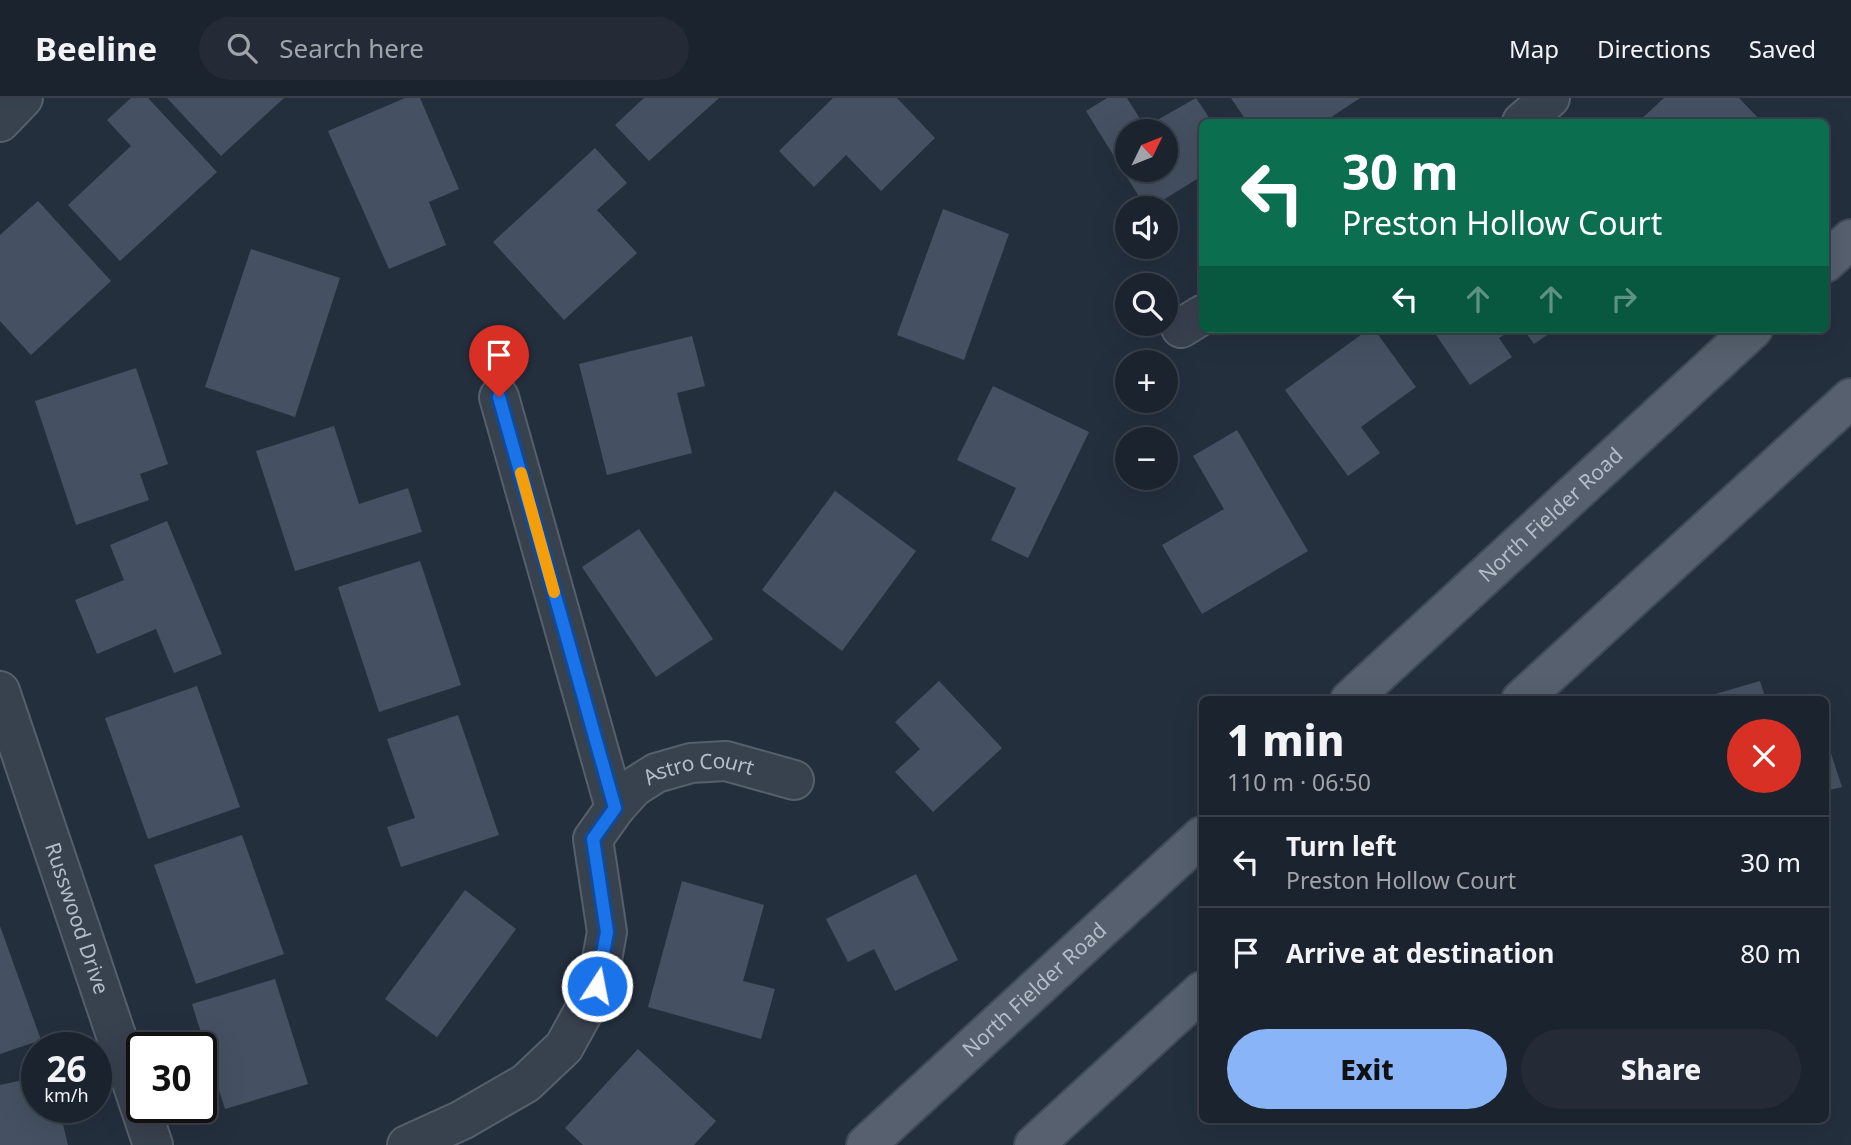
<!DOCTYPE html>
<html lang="en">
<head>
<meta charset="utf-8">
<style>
	body { margin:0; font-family:"Noto Sans",sans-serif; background:#242b36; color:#f1f3f6; height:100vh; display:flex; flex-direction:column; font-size:26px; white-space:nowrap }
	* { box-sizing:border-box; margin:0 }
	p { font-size:23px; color:#a0a4aa }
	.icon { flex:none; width:38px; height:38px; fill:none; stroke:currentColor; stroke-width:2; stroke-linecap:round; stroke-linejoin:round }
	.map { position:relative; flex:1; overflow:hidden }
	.side { position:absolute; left:1199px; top:598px; width:630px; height:427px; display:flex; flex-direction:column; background:#1b232e; border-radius:10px; box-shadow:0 7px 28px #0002,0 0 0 2px #39404a }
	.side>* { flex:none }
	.top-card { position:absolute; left:1199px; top:21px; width:630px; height:214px; border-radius:10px; box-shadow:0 7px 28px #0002,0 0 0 2px #39404a; background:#0b6e4f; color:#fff; overflow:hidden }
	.needle { width:46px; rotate:47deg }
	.fabs { position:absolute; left:1115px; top:21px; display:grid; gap:14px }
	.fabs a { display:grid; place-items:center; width:63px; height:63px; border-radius:50%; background:#1b232e; box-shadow:0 7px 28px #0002,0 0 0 2px #39404a; font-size:35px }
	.speed { position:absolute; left:21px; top:934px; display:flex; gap:14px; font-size:35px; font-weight:700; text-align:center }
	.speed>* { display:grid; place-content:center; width:91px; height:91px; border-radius:50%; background:#1b232e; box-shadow:0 7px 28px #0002,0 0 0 2px #39404a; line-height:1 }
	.speed small { font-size:18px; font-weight:400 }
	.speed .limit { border:4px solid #111; border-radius:10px; background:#fff; color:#111 }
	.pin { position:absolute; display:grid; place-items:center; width:60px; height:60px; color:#fff; margin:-72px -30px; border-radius:50% 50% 50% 0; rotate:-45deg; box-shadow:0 0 7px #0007 }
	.pin .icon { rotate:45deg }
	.me { position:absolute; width:77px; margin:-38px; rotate:11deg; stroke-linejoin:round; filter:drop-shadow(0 0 5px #0008) }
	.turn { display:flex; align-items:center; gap:24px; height:147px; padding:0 28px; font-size:32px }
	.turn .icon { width:91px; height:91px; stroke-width:2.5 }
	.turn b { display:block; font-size:49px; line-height:60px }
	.lanes { display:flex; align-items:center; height:66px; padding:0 28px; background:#0003; justify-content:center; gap:35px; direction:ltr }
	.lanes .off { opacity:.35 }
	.round { display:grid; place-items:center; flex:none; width:74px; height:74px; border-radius:37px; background:#242b36 }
	.headline { display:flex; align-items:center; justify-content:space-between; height:119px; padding:0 28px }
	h1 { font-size:42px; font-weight:800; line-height:52px }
	.cta { display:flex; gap:14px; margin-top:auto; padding:14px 28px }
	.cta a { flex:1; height:80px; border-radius:42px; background:#8ab4f8; color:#111; font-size:28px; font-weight:800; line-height:80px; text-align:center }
	.cta a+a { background:#242b36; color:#f1f3f6 }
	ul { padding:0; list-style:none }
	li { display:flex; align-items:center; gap:21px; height:91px; padding:0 28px; border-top:2px solid #39404a }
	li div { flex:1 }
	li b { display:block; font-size:26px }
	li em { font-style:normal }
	header { display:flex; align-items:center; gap:42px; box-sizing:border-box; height:98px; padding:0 35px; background:#1b232e; border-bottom:2px solid #39404a }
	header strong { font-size:33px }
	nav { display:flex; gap:38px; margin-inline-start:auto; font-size:24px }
	.search { width:490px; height:63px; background:#242b36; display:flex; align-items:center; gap:18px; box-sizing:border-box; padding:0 24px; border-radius:38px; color:#a0a4aa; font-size:26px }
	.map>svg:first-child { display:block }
	.building { fill:#455162; fill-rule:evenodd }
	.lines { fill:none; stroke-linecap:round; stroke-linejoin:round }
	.minor-casing { stroke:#565f6c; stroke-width:42 }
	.major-casing { stroke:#414a57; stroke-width:42 }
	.minor { stroke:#38414e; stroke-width:38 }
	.major { stroke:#56606e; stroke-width:38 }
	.route-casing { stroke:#114b97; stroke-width:18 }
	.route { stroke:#1a73e8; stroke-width:12 }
	.slow { stroke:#f59e0b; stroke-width:12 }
	.labels { text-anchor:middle; stroke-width:6; stroke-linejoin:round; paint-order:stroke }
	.street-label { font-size:21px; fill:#b4bcc9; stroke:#1d2633 }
</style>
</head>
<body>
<header>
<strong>Beeline</strong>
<div class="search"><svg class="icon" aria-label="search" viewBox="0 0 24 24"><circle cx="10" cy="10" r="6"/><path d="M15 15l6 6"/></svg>Search here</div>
<nav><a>Map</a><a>Directions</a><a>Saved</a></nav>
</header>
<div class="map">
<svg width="1851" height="1047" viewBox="0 0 1851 1047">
	<rect width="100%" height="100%" fill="#242f3e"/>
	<g class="building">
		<polygon points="131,0 148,0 217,74 120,163 68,107 131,48 107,22"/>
		<polygon points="167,0 284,0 221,58"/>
		<polygon points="405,0 420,0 459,91 429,104 446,147 389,171 328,33"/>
		<polygon points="644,0 719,0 649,63 615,27"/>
		<polygon points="833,0 897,0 935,40 881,93 846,57 814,89 779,53"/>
		<path d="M1107 0H1127L1145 29 1196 0 1212 24H1202V78L1150 110H1146L1086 13ZM1127 33H1166V72H1127Z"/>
		<polygon points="1231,0 1360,0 1324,24 1247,24"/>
		<polygon points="1664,0 1739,0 1762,24 1638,24"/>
		<polygon points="595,50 627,85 597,112 637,155 564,222 493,144"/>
		<polygon points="38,103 111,183 31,257 0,223 0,137"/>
		<polygon points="943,111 1009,136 964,262 897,237"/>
		<polygon points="251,151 340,180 295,319 205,289"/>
		<polygon points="1369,231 1374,231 1416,289 1361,329 1380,355 1348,378 1285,292"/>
		<polygon points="1432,231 1513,231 1499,240 1512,259 1470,287"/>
		<polygon points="1523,231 1556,231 1534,246"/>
		<polygon points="692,238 705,288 677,295 692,355 607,377 579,266"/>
		<polygon points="136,270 168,366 140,376 149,402 76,427 35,303"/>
		<polygon points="993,288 1089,334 1028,460 991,442 1016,390 957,362"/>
		<polygon points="334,328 359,406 408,390 422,434 295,473 256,353"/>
		<polygon points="1237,332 1308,453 1202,516 1162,447 1224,411 1193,358"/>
		<polygon points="835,393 916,453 842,553 762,492"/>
		<polygon points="167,423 222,556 174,575 156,531 97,556 75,502 124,482 110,447"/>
		<polygon points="639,431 713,541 656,579 582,469"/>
		<polygon points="420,463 461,587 379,614 338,489"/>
		<polygon points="939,583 1002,650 933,714 895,674 920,651 895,624"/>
		<polygon points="1760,583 1766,602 1698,602 1698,601"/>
		<polygon points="197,588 240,709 148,741 105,620"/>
		<polygon points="458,617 499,737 401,769 387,729 415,720 387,641"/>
		<polygon points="1825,637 1842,689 1825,693"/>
		<polygon points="242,737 284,856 196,886 154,767"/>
		<polygon points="916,776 958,862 895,893 874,851 848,864 826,821"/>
		<polygon points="682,783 764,807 743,883 775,891 761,941 648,909"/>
		<polygon points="465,792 516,831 437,939 385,901"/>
		<polygon points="0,828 41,942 0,956"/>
		<polygon points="275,881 308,986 225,1011 192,906"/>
		<polygon points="638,951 716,1023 694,1047 583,1047 565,1030"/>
		<polygon points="37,979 37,1010 59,1010 68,1047 0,1047 0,987"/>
	</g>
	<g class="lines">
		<g class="minor-casing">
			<g id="minor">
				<polyline points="0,24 23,0"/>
				<polyline points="1522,24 1550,0"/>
				<polyline points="1181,230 1202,217"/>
				<path id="s1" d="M0 593 153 1047"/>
				<path id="s2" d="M615 710 634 689 656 675 691 665 726 663 794 682"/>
				<polyline points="407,1047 462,1022 526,985 564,949 597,889 607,834 593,741 615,710 499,299"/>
			</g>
		</g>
		<g class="major-casing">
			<g id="major">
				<polyline points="1825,165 1851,141"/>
				<path id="s3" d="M1350 602 1753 231"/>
				<polyline points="1521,602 1851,300"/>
				<path id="s4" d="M866 1047 1202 738"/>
				<polyline points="1034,1047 1202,893"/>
			</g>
		</g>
		<use href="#minor" class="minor"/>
		<use href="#major" class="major"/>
	</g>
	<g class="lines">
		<g class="route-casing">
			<polyline id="route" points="499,299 615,710 593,741 607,834 597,888"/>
		</g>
		<use href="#route" class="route"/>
		<polyline class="slow" points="521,375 554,494"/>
	</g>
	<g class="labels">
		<g class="street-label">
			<text dy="7" stroke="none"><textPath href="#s3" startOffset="273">North Fielder Road</textPath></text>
			<text dy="7" stroke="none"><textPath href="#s2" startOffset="98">Astro Court</textPath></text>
			<text dy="7" stroke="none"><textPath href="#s1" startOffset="240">Russwood Drive</textPath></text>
			<text dy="7" stroke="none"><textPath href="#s4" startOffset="229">North Fielder Road</textPath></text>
		</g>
	</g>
</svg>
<div class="fabs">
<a><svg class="needle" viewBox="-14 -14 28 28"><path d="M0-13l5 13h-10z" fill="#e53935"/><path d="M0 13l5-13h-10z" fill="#a0a4aa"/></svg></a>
<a><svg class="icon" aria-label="sound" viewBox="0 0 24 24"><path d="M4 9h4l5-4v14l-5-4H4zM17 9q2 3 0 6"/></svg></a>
<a><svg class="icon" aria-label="search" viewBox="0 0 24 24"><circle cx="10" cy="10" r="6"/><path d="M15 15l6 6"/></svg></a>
<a>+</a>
<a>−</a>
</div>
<div class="speed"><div>26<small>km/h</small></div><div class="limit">30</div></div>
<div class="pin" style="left:499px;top:299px;background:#d93025"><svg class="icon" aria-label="arrive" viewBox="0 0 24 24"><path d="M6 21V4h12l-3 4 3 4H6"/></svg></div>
<svg class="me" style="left:597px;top:888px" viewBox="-20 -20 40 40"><circle r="17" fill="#1a73e8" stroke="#fff" stroke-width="3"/><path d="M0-11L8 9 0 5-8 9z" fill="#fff"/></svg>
<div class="top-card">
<div class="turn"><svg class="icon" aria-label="left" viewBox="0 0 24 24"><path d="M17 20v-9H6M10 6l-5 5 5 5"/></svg><div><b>30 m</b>Preston Hollow Court</div></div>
<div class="lanes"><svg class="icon" aria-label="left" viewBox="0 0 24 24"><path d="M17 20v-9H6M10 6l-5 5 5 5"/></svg><svg class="icon off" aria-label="ahead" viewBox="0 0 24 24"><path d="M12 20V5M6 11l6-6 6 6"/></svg><svg class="icon off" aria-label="ahead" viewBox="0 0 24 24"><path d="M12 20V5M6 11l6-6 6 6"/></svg><svg class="icon off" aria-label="right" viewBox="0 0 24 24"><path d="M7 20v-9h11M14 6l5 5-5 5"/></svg></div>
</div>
<section class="side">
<div class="headline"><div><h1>1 min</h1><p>110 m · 06:50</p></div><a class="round" style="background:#d93025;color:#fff"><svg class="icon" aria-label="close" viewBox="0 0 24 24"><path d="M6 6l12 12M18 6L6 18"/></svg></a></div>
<ul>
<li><svg class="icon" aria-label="left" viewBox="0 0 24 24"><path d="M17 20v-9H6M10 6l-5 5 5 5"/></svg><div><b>Turn left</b><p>Preston Hollow Court</p></div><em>30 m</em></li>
<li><svg class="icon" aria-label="arrive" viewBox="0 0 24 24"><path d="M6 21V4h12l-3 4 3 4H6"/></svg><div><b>Arrive at destination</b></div><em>80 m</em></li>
</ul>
<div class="cta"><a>Exit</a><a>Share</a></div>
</section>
</div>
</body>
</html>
